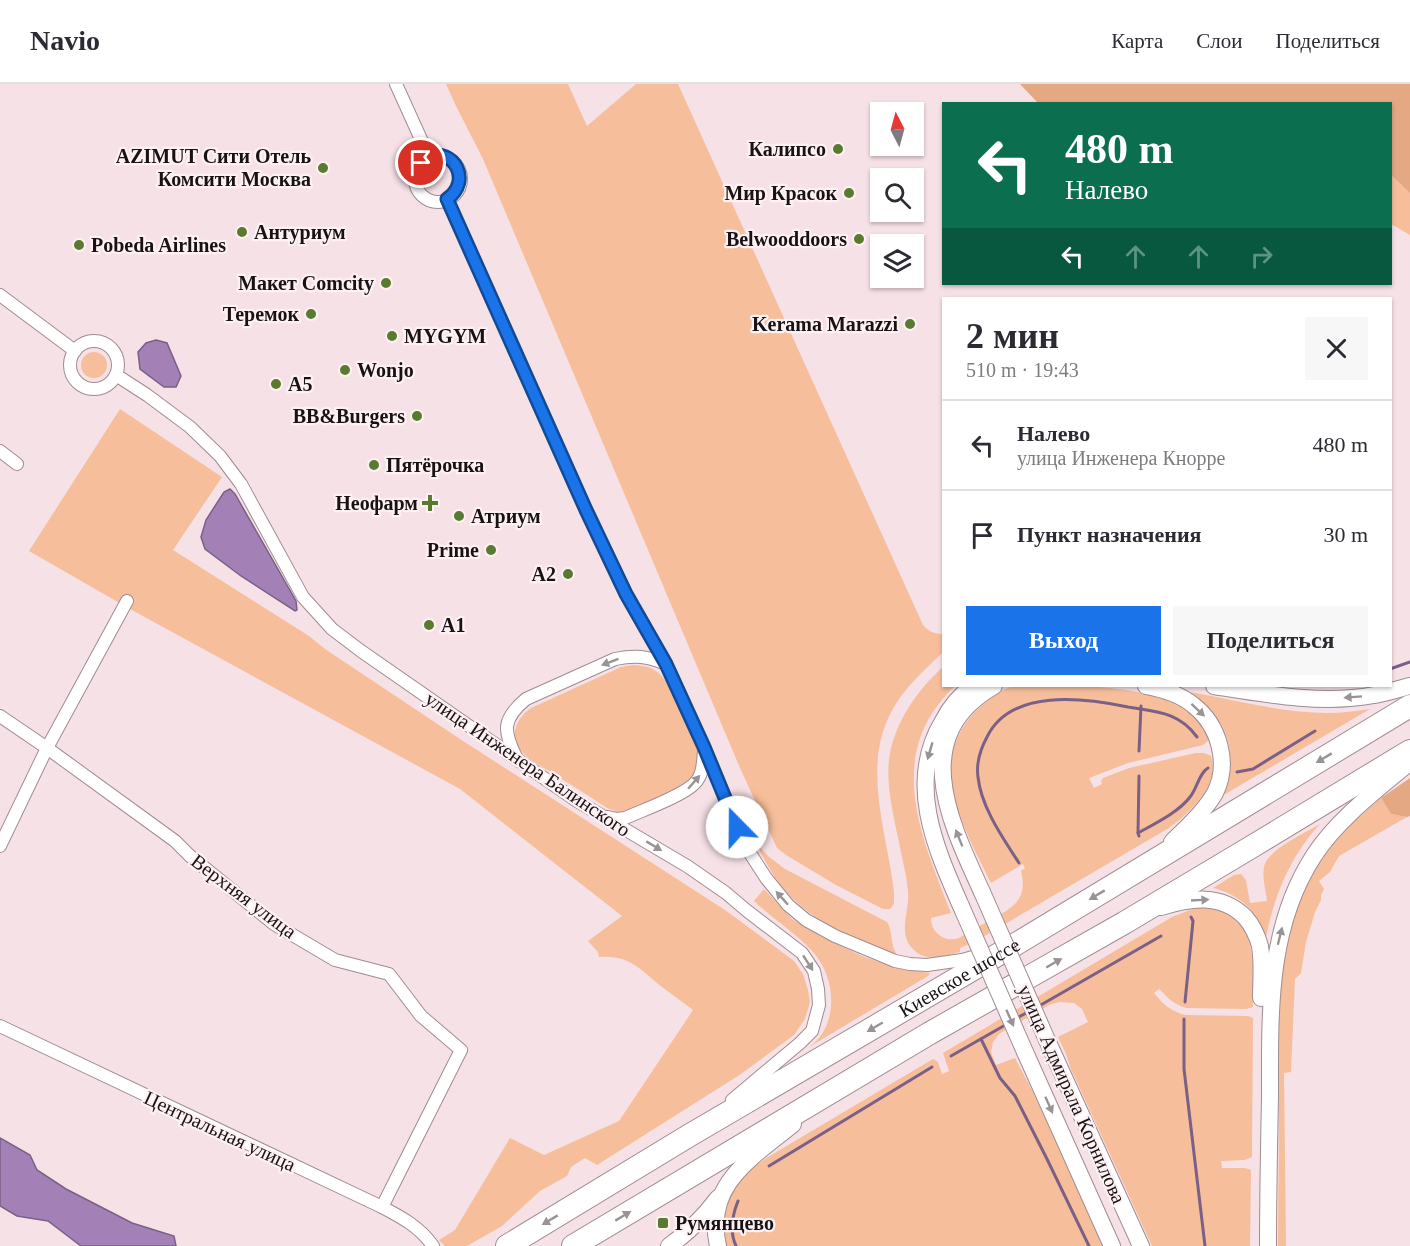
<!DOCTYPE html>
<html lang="ru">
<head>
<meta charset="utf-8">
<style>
	body { margin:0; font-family:Georgia,serif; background:#f7f7f7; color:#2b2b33; height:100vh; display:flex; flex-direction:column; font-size:22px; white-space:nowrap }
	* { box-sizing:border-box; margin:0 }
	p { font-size:20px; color:#7c7c81 }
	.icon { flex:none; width:33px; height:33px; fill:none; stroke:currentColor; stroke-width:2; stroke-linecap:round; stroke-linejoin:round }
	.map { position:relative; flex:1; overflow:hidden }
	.side { position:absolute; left:942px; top:213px; width:450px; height:390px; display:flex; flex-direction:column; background:#fff; border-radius:0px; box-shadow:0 2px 4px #0004 }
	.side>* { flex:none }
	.guide { position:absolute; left:942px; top:18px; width:450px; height:183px; border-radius:0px; box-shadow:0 2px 4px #0004; background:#0b6e4f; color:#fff; overflow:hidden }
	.needle { width:39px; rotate:354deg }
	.controls { position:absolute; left:870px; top:18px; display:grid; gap:12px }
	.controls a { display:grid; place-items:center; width:54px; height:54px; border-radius:0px; background:#fff; box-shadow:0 2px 4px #0004; font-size:30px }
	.pin { position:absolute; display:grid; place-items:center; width:51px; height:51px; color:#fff; margin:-26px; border:3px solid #fff; border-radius:50%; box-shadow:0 2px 6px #0007 }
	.me { position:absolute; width:66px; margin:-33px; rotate:338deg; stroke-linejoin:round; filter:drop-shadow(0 0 4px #0008) }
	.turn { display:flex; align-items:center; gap:21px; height:126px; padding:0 24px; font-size:27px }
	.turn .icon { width:78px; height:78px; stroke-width:2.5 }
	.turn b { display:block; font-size:42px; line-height:51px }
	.lanes { display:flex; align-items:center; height:57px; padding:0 24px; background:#0003; justify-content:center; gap:30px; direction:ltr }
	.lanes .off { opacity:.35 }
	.round { display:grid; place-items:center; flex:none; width:63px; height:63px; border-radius:0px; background:#f7f7f7 }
	.headline { display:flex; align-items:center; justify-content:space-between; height:102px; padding:0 24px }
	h1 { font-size:36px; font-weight:600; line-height:45px }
	.button { display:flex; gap:12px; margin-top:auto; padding:12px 24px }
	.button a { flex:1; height:69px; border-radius:0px; background:#1a73e8; color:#fff; font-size:24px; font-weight:600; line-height:69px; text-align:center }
	.button a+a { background:#f7f7f7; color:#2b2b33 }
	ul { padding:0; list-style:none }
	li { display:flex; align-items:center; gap:18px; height:90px; padding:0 24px; border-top:2px solid #e1e1e2 }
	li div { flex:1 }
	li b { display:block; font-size:22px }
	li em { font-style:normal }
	header { display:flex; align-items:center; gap:36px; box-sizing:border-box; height:84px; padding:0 30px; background:#fff; border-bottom:2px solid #e1e1e2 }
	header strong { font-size:28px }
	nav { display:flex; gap:33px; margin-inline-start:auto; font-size:21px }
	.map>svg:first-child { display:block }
	.green { fill:#f6be9b }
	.forest { fill:#e4a883 }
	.water { fill:#a381b7; stroke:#7a6086; stroke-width:1.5 }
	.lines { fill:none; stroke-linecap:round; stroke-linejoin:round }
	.stream { stroke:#7a6086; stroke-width:3 }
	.street-casing { stroke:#9f8c90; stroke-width:14 }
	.secondary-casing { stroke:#9f8c90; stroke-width:18 }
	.highway-casing { stroke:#9f8c90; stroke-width:24 }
	.street { stroke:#fff; stroke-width:12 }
	.secondary { stroke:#fff; stroke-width:16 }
	.highway { stroke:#fff; stroke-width:22 }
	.secondary-bridge-casing { stroke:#9f8c90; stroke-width:18; stroke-linecap:butt }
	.secondary-bridge { stroke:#fff; stroke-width:16 }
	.oneway { fill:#989495 }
	.route-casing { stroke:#114b97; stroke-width:15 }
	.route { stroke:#1a73e8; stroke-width:10 }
	.poi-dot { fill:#5a7a30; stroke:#fdf1f4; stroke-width:2 }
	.labels { text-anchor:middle; stroke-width:4.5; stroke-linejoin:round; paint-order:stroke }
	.poi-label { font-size:20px; font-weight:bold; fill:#191214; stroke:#fdf1f4; text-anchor:end }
	.street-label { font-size:20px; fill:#191214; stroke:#fdf1f4 }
</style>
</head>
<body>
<header>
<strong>Navio</strong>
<nav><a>Карта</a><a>Слои</a><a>Поделиться</a></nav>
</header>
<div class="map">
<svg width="1410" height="1162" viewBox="0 0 1410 1162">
	<rect width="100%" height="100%" fill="#f6e1e6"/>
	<g class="green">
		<path d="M446 0H568L587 42 636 0H678L923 541C929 548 935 550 943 550V568C926 585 906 602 894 623 860 680 887 747 894 808V820L890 825H883L836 801 786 771 777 764 740 684 483 75 456 22Z"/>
		<polygon points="1391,91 1410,109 1410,151 1391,140"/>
		<circle cx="94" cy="281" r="13"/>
		<path d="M120 325 222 393 173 466 309 552 325 565 460 655 725 826 794 877 803 890 808 906 810 918 805 935 794 951 741 990 597 1081 585 1074 571 1083 567 1092 540 1107 502 1142 467 1162H445L439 1156 455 1146 510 1054 544 1071 619 1037 693 926C683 918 672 911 662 903 641 886 629 870 599 873L598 868 588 857 622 832 460 705 130 525 29 467Z"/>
		<path d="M633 581C652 582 659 586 669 602L697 665 699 675 698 687 683 703 630 727 618 728 607 724C589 712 570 700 552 689 541 682 526 675 519 664 509 649 518 633 531 624L621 583Z"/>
		<path d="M943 583 944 602H955C883 670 921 752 951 829L931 834C931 849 945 859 959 854 970 848 981 841 992 835 1014 823 1028 815 1021 787L1025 784 1023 780 991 799C975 766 952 726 951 688 950 658 966 632 990 615 997 610 1006 603 1014 602 1024 600 1036 602 1046 602 1091 602 1171 601 1201 641 1205 646 1208 649 1208 657L1203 661 1128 679 1089 694 1094 704 1102 700 1101 697 1103 694 1129 684 1196 669H1204L1211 672C1221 701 1190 728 1169 744L976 857 960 864V868C944 872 926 879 913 865 897 849 910 827 908 808 907 792 902 775 899 758 894 734 886 702 889 676 893 641 917 606 943 583Z"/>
		<path d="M1190 608C1235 616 1282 629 1328 629 1342 629 1356 627 1370 625L1222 712C1240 669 1228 634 1190 608Z"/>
		<path d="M1381 714 1391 730 1407 733 1339 772 1330 788 1319 797 1324 805 1321 811V816L1315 828 1306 858 1301 889 1295 895 1291 988 1284 989 1286 1162H1278C1278 1118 1279 1073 1279 1029 1278 951 1270 863 1311 792 1329 761 1354 737 1381 714Z"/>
		<path d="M1320 740C1289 773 1273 815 1265 859 1263 853 1262 847 1260 841 1253 822 1232 808 1213 804L1234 791 1241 790 1246 796 1250 819 1267 817C1266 807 1262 794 1264 783 1267 766 1305 749 1320 740Z"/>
		<path d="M754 756 768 772 785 785 887 838C893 847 890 859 896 869L894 870C852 854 809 837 780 801 770 787 762 771 754 756Z"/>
		<path d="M764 805 792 835 822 853 862 872 896 884 930 889 928 892 809 963C814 959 819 955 822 950 838 925 832 889 813 868 796 849 773 835 754 817Z"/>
		<path d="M1204 823C1210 824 1216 825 1222 827 1260 843 1253 890 1253 923L1246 925 1187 924C1174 921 1168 914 1159 905L1154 909C1163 920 1171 928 1186 931L1248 932 1253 934 1252 1073 1245 1076 1221 1077 1222 1084H1245L1251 1086 1250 1162H1152L1071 985 1066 970 1058 953 1088 938 1082 925 1074 919 1059 918 1049 921 999 950 993 958 991 968 996 981 1015 974 1032 1006 1104 1162H726C719 1136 727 1110 745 1091 751 1084 760 1079 768 1073L933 975 938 978 942 990 949 987 943 969 1172 833 1195 824Z"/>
	</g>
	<g class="forest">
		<polygon points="1020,0 1410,0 1410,109 1391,91 1390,20 1038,19"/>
		<polygon points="1410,694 1410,732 1407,733 1391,730 1381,714"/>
	</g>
	<g class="water">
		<polygon points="156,256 167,259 181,292 176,303 164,303 140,285 138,268 146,259"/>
		<polygon points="230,405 235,410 296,517 297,526 295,527 241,492 205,465 201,453 206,436 224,408"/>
		<polygon points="0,1054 30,1071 37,1086 66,1105 132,1139 174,1152 176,1162 81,1162 48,1137 17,1132 0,1122"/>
	</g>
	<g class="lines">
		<g class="stream">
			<polyline points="1390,585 1410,578"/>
			<polyline points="1139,667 1141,622"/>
			<polyline points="1237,688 1253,685 1315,647"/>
			<polyline points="1138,749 1139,692"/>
			<path d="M1139 752 1138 749C1154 740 1179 728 1190 713 1197 705 1199 689 1208 684"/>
			<path d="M1019 779C1003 754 981 723 978 693 976 679 980 666 987 653 1011 604 1084 614 1128 623 1157 628 1179 628 1197 653"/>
			<polyline points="1185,918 1193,837 1191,833"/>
			<polyline points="1039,922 1161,852"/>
			<polyline points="1015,935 1028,928"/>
			<polyline points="1184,935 1184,985 1205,1162"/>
			<polyline points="981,955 1000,994 1015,1012 1046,1073 1089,1162"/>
			<polyline points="951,972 1007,940"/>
			<polyline points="769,1082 932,983"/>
			<path d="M736 1162C729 1147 732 1132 738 1117"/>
		</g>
		<g class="street-casing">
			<g id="street">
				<polyline points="396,0 429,73"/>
				<circle cx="438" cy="95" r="23"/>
				<polyline points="447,115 586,426 626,510 666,580 704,663 746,763 766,794 788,821 806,836 835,852 895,877 910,880 927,881 962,876 987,869"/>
				<polyline points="0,211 75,267"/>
				<circle cx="94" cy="281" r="24"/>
				<polyline points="116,291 147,311 190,343 220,372 241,400 303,513 332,545 361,567 577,717 687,782 726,809 746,826 802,869 814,887 818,905 819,921 812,947 800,959 732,1016"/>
				<polyline points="0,367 17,380"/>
				<polyline points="0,632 47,664 175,757 190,772 274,840 335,876 389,890 421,932 461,966 382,1123"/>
				<path d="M516 673C503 647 502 635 526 615L615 575C635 571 647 572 666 580"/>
				<path d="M608 733 617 735 625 734C643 726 683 712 695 699 703 691 703 678 704 667"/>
				<polyline points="0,762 47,664 127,517"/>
				<path d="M0 942 382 1123C401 1133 420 1143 433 1162"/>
			</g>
		</g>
		<g class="secondary-casing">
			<g id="secondary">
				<path d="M1146 602C1162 605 1180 610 1193 621 1219 641 1230 679 1215 709 1204 728 1187 743 1172 758"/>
				<path d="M1214 602C1264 610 1324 621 1374 611 1386 609 1398 605 1410 602"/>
				<path d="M982 808C950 738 907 652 994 602"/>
				<path d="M961 822C935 763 906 698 943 637 950 623 960 611 973 602"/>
				<path d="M1161 823C1190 814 1221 809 1245 833 1253 842 1257 851 1260 862 1263 879 1261 897 1261 914"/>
				<polyline points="1047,956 1141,1162"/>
				<polyline points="1025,968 1112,1162"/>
				<path d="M669 1162C689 1148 703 1134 718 1114"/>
				<path d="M718 1162C704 1100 752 1074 793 1040"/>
				<path d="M1268 1162C1268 1112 1269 1062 1270 1012 1270 928 1267 842 1315 770 1338 735 1378 705 1410 678"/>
			</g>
		</g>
		<g class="highway-casing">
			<g id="highway">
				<path id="s1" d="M507 1162 690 1051 1016 860 1410 622"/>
				<polyline points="573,1162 930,949 1124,839 1253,762 1410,667"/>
			</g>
		</g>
		<use href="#street" class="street"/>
		<use href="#secondary" class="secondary"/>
		<use href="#highway" class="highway"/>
		<g class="secondary-bridge-casing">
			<g id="secondary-bridge">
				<polyline points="982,808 1047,956"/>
				<polyline points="961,822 1025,968"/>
			</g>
		</g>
		<use href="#secondary-bridge" class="secondary-bridge"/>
	</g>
	<defs><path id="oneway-solid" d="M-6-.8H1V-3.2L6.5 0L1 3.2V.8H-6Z" transform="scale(1.5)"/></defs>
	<g class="oneway">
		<use href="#oneway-solid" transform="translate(610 578) rotate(159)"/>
		<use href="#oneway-solid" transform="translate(1353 613) rotate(176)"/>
		<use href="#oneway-solid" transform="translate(1198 626) rotate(43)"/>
		<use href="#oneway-solid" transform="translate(930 667) rotate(106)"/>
		<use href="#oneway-solid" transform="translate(1324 674) rotate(149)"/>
		<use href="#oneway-solid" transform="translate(694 698) rotate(-49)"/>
		<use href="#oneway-solid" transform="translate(959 754) rotate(-112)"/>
		<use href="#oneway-solid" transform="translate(654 762) rotate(31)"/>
		<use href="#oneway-solid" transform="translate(1097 811) rotate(149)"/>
		<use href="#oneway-solid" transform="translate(782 814) rotate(-132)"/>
		<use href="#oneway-solid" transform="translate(1200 816) rotate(-3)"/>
		<use href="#oneway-solid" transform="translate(1280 852) rotate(-76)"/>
		<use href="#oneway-solid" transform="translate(808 879) rotate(57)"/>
		<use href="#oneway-solid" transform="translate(1054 879) rotate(-30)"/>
		<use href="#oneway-solid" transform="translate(1010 934) rotate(66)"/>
		<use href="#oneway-solid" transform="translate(875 943) rotate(150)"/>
		<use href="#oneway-solid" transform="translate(1049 1021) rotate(66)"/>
		<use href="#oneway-solid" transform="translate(623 1132) rotate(-31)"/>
		<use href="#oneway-solid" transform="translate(550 1136) rotate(149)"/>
	</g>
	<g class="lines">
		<g class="route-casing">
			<path id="route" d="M421 79C422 78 428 74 429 73 453 63 473 97 447 115L586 426 626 510 666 580 704 663 737 743"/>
		</g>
		<use href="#route" class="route"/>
	</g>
	<g class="poi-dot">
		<circle cx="838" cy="65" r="6"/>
		<circle cx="323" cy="84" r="6"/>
		<circle cx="849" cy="109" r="6"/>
		<circle cx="242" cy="148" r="6"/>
		<circle cx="859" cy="155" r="6"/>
		<circle cx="79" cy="161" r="6"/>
		<circle cx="386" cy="199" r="6"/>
		<circle cx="311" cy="230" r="6"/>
		<circle cx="910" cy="240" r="6"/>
		<circle cx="392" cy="252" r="6"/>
		<circle cx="345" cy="286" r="6"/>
		<circle cx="276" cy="300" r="6"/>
		<circle cx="417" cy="332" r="6"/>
		<circle cx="374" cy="381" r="6"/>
		<path d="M427 410h6v6h6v6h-6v6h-6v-6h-6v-6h6z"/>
		<circle cx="459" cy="432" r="6"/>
		<circle cx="491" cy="466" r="6"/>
		<circle cx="568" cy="490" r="6"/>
		<circle cx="429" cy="541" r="6"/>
		<rect x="657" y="1133" width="12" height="12" rx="3"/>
	</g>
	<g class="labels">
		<g class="poi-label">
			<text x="826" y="72">Калипсо</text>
			<text x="311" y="79">AZIMUT Сити Отель<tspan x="311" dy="23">Комсити Москва</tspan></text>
			<text x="837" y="116">Мир Красок</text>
			<text x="254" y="155" text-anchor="start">Антуриум</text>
			<text x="847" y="162">Belwooddoors</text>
			<text x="91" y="168" text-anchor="start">Pobeda Airlines</text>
			<text x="374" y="206">Макет Comcity</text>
			<text x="299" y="237">Теремок</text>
			<text x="898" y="247">Kerama Marazzi</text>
			<text x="404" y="259" text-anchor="start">MYGYM</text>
			<text x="357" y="293" text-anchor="start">Wonjo</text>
			<text x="288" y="307" text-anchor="start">А5</text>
			<text x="405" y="339">BB&amp;Burgers</text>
			<text x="386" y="388" text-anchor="start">Пятёрочка</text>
			<text x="418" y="426">Неофарм</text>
			<text x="471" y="439" text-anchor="start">Атриум</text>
			<text x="479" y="473">Prime</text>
			<text x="556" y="497">А2</text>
			<text x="441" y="548" text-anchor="start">А1</text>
			<text x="675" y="1146" text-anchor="start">Румянцево</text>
		</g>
		<g class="street-label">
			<text transform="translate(528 680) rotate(34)" y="7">улица Инженера Балинского</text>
			<text transform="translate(244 812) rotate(37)" y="7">Верхняя улица</text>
			<text dy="7" stroke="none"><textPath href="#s1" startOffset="526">Киевское шоссе</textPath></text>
			<text transform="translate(1072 1010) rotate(66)" y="7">улица Адмирала Корнилова</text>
			<text transform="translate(220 1047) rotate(25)" y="7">Центральная улица</text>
		</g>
	</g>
</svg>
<div class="controls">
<a><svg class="needle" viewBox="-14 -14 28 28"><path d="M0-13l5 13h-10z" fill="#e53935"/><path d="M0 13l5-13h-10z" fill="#7c7c81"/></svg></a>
<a><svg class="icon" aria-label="search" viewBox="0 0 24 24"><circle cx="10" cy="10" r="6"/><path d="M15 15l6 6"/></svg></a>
<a><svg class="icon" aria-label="layers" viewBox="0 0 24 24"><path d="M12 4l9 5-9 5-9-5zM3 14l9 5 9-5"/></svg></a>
</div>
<div class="pin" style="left:421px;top:79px;background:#d93025"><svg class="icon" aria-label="arrive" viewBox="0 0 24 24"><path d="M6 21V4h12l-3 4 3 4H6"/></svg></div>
<svg class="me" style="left:737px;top:743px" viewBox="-20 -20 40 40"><circle r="19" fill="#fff"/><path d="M0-13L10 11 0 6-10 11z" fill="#1a73e8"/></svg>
<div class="guide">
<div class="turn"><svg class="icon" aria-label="left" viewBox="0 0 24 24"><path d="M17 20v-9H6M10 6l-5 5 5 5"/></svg><div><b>480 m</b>Налево</div></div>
<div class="lanes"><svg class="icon" aria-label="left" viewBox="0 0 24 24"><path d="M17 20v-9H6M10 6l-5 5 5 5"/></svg><svg class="icon off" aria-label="ahead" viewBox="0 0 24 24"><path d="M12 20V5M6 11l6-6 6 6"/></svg><svg class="icon off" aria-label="ahead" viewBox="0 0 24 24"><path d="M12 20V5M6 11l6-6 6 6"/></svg><svg class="icon off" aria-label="right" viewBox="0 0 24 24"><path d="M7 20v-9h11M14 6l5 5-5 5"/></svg></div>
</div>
<section class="side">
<div class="headline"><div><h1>2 мин</h1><p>510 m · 19:43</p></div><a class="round"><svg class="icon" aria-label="close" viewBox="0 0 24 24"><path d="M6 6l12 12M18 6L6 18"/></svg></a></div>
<ul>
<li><svg class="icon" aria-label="left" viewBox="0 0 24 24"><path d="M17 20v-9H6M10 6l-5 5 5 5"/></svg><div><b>Налево</b><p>улица Инженера Кнорре</p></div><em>480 m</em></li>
<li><svg class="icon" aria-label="arrive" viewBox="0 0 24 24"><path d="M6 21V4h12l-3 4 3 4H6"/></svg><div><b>Пункт назначения</b></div><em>30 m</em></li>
</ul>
<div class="button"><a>Выход</a><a>Поделиться</a></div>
</section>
</div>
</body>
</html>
